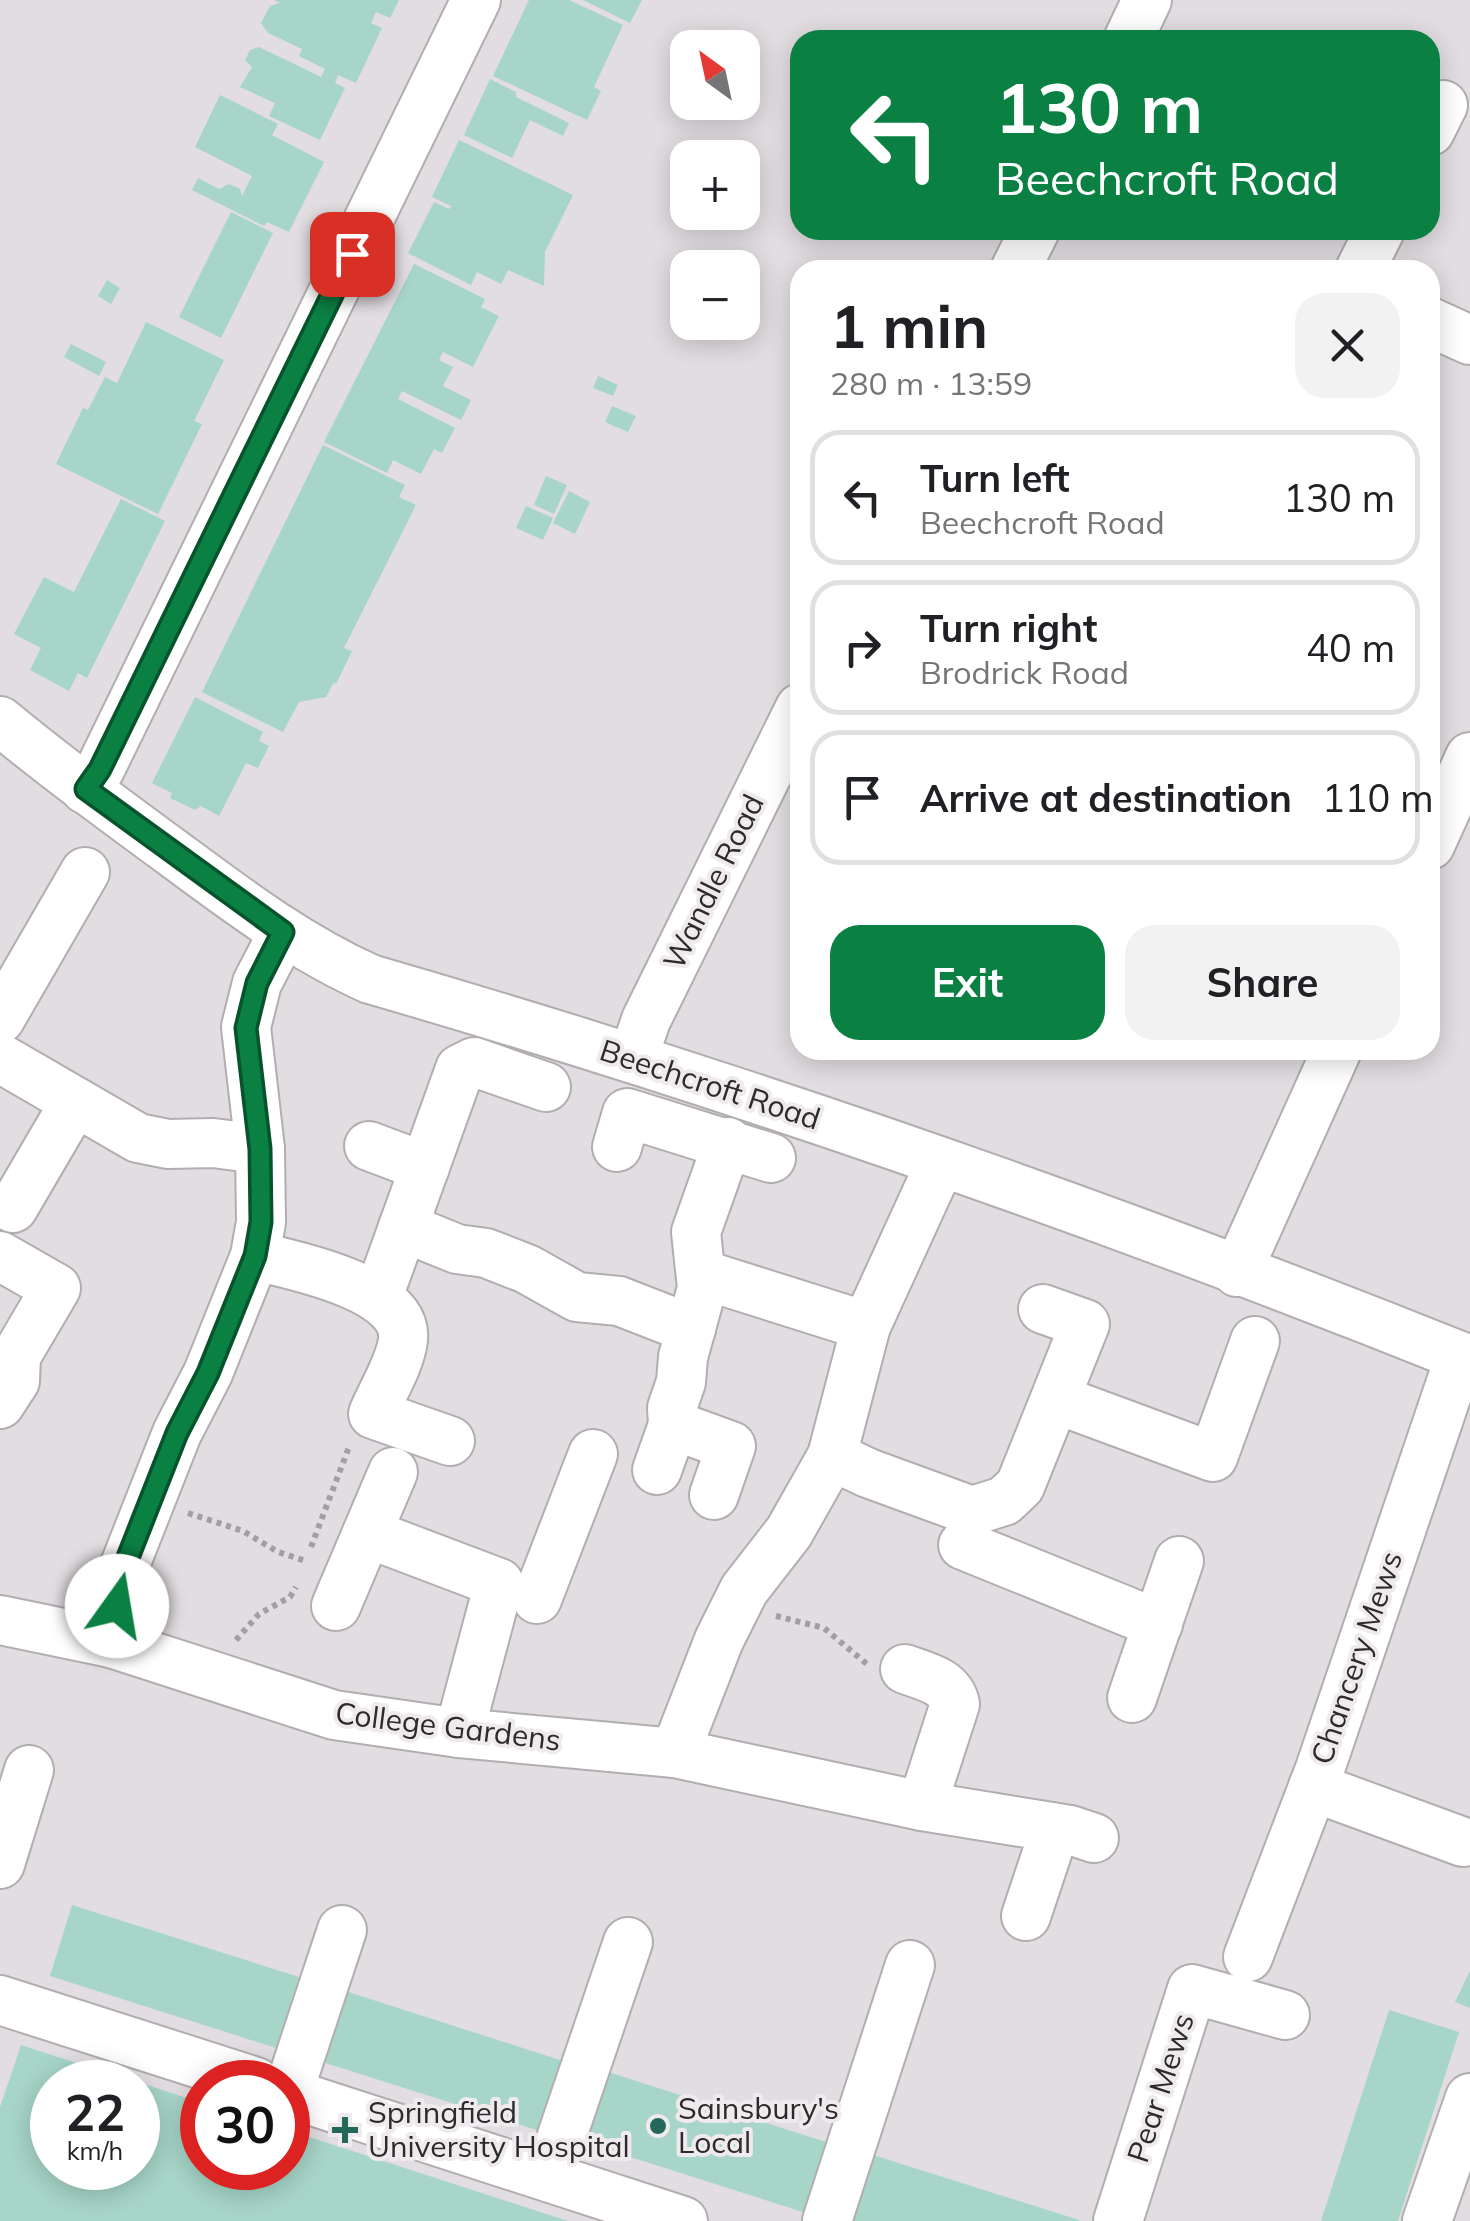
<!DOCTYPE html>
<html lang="en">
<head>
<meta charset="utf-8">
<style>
	body { margin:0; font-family:Mulish,sans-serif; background:#f2f2f2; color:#202124; height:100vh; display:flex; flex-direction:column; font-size:38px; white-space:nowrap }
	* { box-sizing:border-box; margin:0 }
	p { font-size:32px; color:#757577 }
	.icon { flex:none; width:55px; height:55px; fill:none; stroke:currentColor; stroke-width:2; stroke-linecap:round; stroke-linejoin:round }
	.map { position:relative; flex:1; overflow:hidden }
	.side { position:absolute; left:790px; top:260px; width:650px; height:800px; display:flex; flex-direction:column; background:#fff; border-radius:30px; box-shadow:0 5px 25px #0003 }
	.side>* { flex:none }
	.top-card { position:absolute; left:790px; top:30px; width:650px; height:210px; border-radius:30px; box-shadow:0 5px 25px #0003; background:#0b8043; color:#fff; overflow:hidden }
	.needle { width:65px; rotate:327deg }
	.tools { position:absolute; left:670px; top:30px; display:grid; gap:20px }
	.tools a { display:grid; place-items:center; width:90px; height:90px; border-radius:20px; background:#fff; box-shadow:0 5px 25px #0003; font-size:50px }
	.speed { position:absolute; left:30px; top:2060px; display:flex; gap:20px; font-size:50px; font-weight:700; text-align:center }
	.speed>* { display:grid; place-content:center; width:130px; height:130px; border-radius:50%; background:#fff; box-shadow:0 5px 25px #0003; line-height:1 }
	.speed small { font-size:25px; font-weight:400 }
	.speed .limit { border:15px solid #d22; background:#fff; color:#111 }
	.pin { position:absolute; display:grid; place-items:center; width:85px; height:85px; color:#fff; margin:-42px; border-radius:20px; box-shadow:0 5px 15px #0006 }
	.me { position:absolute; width:110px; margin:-55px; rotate:13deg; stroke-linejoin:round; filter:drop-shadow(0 0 8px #0008) }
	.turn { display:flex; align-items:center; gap:35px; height:210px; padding:0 40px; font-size:45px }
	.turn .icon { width:130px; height:130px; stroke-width:2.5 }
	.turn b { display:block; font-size:70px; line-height:85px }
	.round { display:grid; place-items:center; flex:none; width:105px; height:105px; border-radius:30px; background:#f2f2f2 }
	.overview { display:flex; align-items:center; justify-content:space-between; height:170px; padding:0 40px }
	h1 { font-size:60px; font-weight:700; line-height:75px }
	.button { display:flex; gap:20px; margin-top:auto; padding:20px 40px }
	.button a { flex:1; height:115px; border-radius:30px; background:#0b8043; color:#fff; font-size:40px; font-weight:700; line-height:115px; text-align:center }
	.button a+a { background:#f2f2f2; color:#202124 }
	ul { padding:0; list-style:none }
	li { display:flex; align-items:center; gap:30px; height:135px; margin:0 20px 15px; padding:0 20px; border:5px solid #e0e0e0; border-radius:30px }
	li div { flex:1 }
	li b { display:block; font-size:38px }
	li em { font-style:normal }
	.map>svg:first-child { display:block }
	.building { fill:#a7d5c8 }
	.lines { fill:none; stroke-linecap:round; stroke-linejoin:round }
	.minor-casing { stroke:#b2adb1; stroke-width:52 }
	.path { stroke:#a29ea1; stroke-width:6; stroke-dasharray:5 5; stroke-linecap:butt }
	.minor { stroke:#fff; stroke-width:48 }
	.route-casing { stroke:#07532c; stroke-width:25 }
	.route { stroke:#0b8043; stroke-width:18 }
	.poi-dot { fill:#24685a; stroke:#efeaee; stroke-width:4 }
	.labels { text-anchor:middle; stroke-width:8; stroke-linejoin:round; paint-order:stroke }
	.street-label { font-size:30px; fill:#2c2a2b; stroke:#efeaee }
	.poi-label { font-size:30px; fill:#2c2a2b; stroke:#efeaee; text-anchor:start }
</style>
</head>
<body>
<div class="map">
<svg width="1470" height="2221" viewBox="0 0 1470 2221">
	<rect width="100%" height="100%" fill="#e2dde1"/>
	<g class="building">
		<polygon points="274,0 399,0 390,18 376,12 371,23 382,28 356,83 338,75 335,83 345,88 320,140 269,116 275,103 240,87 252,67 245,60 250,50 259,47 321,77 325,69 299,56 302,49 268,33 261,23 270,6 280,3"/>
		<polygon points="529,0 569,0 623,25 594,87 601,91 587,120 493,76"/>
		<polygon points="583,0 642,0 630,23"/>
		<polygon points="490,79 516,92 516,97 569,123 563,136 530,120 512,158 464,135"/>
		<polygon points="220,95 278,124 272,135 324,162 289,232 267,222 264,226 192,190 198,178 219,189 229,184 240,189 242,196 252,176 195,147"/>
		<polygon points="459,140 573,195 545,252 544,286 508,270 501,284 477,272 471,285 408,253 434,202 449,209 451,206 432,197"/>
		<polygon points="231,212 273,233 221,338 179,317"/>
		<polygon points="414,264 485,299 481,307 499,316 473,367 443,352 439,360 453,367 443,386 471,400 461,420 402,391 398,399 455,428 442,453 434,449 421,474 393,460 387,473 324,442"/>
		<polygon points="107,280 120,288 111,304 98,296"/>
		<polygon points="146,322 224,360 194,421 202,424 158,514 56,464 83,408 88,410 105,377 117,383"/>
		<polygon points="71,344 106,362 99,376 64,357"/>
		<polygon points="598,376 618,385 613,396 593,388"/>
		<polygon points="612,406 636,416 628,432 605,422"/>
		<polygon points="323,445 405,485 399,497 416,505 344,648 352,651 336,684 334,682 326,697 299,702 283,732 202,692"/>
		<polygon points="546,476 567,485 554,514 534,505"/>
		<polygon points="569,491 590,502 575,534 553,523"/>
		<polygon points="121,499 165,521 87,678 78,673 69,691 30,670 41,648 14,634 44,577 74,592"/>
		<polygon points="526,506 553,518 543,540 516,528"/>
		<polygon points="195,697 263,732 259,741 269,746 258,768 246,763 219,816 201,806 195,810 170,798 172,793 152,783"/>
		<polygon points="72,1905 299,1977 276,2048 50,1976"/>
		<polygon points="1470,1971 1470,2008 1455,2002"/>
		<polygon points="339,1989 566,2062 543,2132 316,2060"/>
		<polygon points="1389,2010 1459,2032 1398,2221 1321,2221"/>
		<polygon points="21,2045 135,2082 52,2082 52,2168 138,2168 138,2082 202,2103 202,2168 288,2168 288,2130 568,2221 0,2221 0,2107"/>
		<polygon points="602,2070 829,2143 806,2213 580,2141"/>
		<polygon points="870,2154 1079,2220 1079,2221 848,2221"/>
	</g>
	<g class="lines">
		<g class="minor-casing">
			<g id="minor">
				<polyline points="1128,40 1147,0"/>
				<polyline points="1430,131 1443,105"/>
				<polyline points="1015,270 1035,230"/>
				<polyline points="1360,270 1380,230"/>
				<polyline points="1430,322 1470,340"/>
				<path d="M0 721C57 768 117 812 177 856 239 902 299 947 370 979 743 1087 1110 1216 1470 1360"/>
				<polyline points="85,789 100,769 476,0"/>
				<polyline points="1430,845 1470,757"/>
				<polyline points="283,933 257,983 246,1027 260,1149 261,1222 255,1256 208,1373 177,1433 123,1570 111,1643 334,1715 459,1733 675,1753 719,1640 744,1590 789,1532 832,1456 866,1326 941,1162"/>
				<polyline points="0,1019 85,872"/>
				<polyline points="0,1058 138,1138 168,1144 213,1143 260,1149"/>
				<polyline points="633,1058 646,1020 800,708"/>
				<polyline points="369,1146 425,1167"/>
				<polyline points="617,1147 627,1113 771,1158"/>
				<polyline points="13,1208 75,1102"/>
				<polyline points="403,1227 457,1249 486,1253 527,1269 577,1297 619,1301 691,1329"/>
				<polyline points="0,1256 56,1288 16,1356 15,1381 0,1404"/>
				<path d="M255 1256C293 1265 409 1288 403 1340 400 1364 382 1392 373 1414L450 1441"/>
				<polyline points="1237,1272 1337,1050"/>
				<polyline points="701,1274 866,1326"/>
				<polyline points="378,1297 460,1069 474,1062 546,1087"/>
				<polyline points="1056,1399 1213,1457 1255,1341"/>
				<polyline points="832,1456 868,1473 972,1511 1004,1501 1020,1486 1085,1324 1043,1309"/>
				<polyline points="657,1470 673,1425"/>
				<polyline points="714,1495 731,1446 673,1425 672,1408 681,1382 683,1357 702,1288 696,1232 728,1142"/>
				<polyline points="367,1533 499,1583 459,1733"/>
				<polyline points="963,1545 1158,1624"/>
				<polyline points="537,1599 593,1454"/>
				<polyline points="336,1606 393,1472"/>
				<polyline points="0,1620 111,1643"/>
				<path d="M905 1669C926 1677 950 1681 955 1704L922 1806"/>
				<polyline points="1132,1698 1179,1561"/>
				<polyline points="675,1753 922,1806 1070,1830 1094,1838"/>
				<polyline points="1313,1787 1463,1842"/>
				<polyline points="0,1864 29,1770"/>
				<polyline points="1026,1916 1049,1847 1051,1827"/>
				<polyline points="1248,1957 1320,1769 1460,1356"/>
				<polyline points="0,2000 256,2082"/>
				<polyline points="288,2093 683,2221"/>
				<polyline points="288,2093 342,1930"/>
				<polyline points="548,2177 628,1942"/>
				<polyline points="827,2221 910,1965"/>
				<polyline points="1118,2221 1192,1989 1285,2015"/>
				<polyline points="1427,2221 1470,2098"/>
			</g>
		</g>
		<g class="path">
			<polyline points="188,1513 243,1531 278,1552 306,1561"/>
			<polyline points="311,1547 349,1447"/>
			<polyline points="776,1616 824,1628 868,1665"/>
			<polyline points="236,1640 259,1614 290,1597 296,1587"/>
		</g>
		<use href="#minor" class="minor"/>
	</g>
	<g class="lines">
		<g class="route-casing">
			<polyline id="route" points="117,1606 123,1570 177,1433 208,1373 255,1256 261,1222 260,1149 246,1028 257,983 283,932 86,789 100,769 352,254"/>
		</g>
		<use href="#route" class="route"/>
	</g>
	<g class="poi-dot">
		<circle cx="658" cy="2126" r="10"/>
		<path d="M340 2115h10v10h10v10h-10v10h-10v-10h-10v-10h10z"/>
	</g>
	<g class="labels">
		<g class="street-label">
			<text transform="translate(714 882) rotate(-64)" y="10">Wandle Road</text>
			<text transform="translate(710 1085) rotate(18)" y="10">Beechcroft Road</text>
			<text transform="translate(1357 1658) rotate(-71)" y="10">Chancery Mews</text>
			<text transform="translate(448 1727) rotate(7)" y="10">College Gardens</text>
			<text transform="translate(1161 2088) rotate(-72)" y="10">Pear Mews</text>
		</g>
		<g class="poi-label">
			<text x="678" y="2119">Sainsbury's<tspan x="678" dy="34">Local</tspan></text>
			<text x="368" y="2123">Springfield<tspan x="368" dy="34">University Hospital</tspan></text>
		</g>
	</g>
</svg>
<div class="tools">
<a><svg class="needle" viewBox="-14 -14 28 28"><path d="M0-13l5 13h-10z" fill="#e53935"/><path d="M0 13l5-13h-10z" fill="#757577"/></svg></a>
<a>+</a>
<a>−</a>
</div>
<div class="speed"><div>22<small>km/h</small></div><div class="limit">30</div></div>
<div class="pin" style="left:352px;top:254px;background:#d93025"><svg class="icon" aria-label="arrive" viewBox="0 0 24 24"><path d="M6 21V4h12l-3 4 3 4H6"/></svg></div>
<svg class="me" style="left:117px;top:1606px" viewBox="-20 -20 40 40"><circle r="19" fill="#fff"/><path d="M0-13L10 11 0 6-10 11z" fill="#0b8043"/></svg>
<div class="top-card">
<div class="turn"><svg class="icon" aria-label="left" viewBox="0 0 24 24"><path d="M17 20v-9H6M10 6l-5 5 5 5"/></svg><div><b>130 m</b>Beechcroft Road</div></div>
</div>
<section class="side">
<div class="overview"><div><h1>1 min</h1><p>280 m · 13:59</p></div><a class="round"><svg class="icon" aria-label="close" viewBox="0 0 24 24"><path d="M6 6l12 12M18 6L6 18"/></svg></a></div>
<ul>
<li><svg class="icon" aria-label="left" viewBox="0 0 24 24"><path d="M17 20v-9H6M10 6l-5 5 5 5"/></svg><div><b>Turn left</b><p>Beechcroft Road</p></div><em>130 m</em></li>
<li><svg class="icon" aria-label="right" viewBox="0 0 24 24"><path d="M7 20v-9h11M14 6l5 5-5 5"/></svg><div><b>Turn right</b><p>Brodrick Road</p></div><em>40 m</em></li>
<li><svg class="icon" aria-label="arrive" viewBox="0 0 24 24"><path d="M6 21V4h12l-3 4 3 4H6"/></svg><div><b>Arrive at destination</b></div><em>110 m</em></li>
</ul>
<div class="button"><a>Exit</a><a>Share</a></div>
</section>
</div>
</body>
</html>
